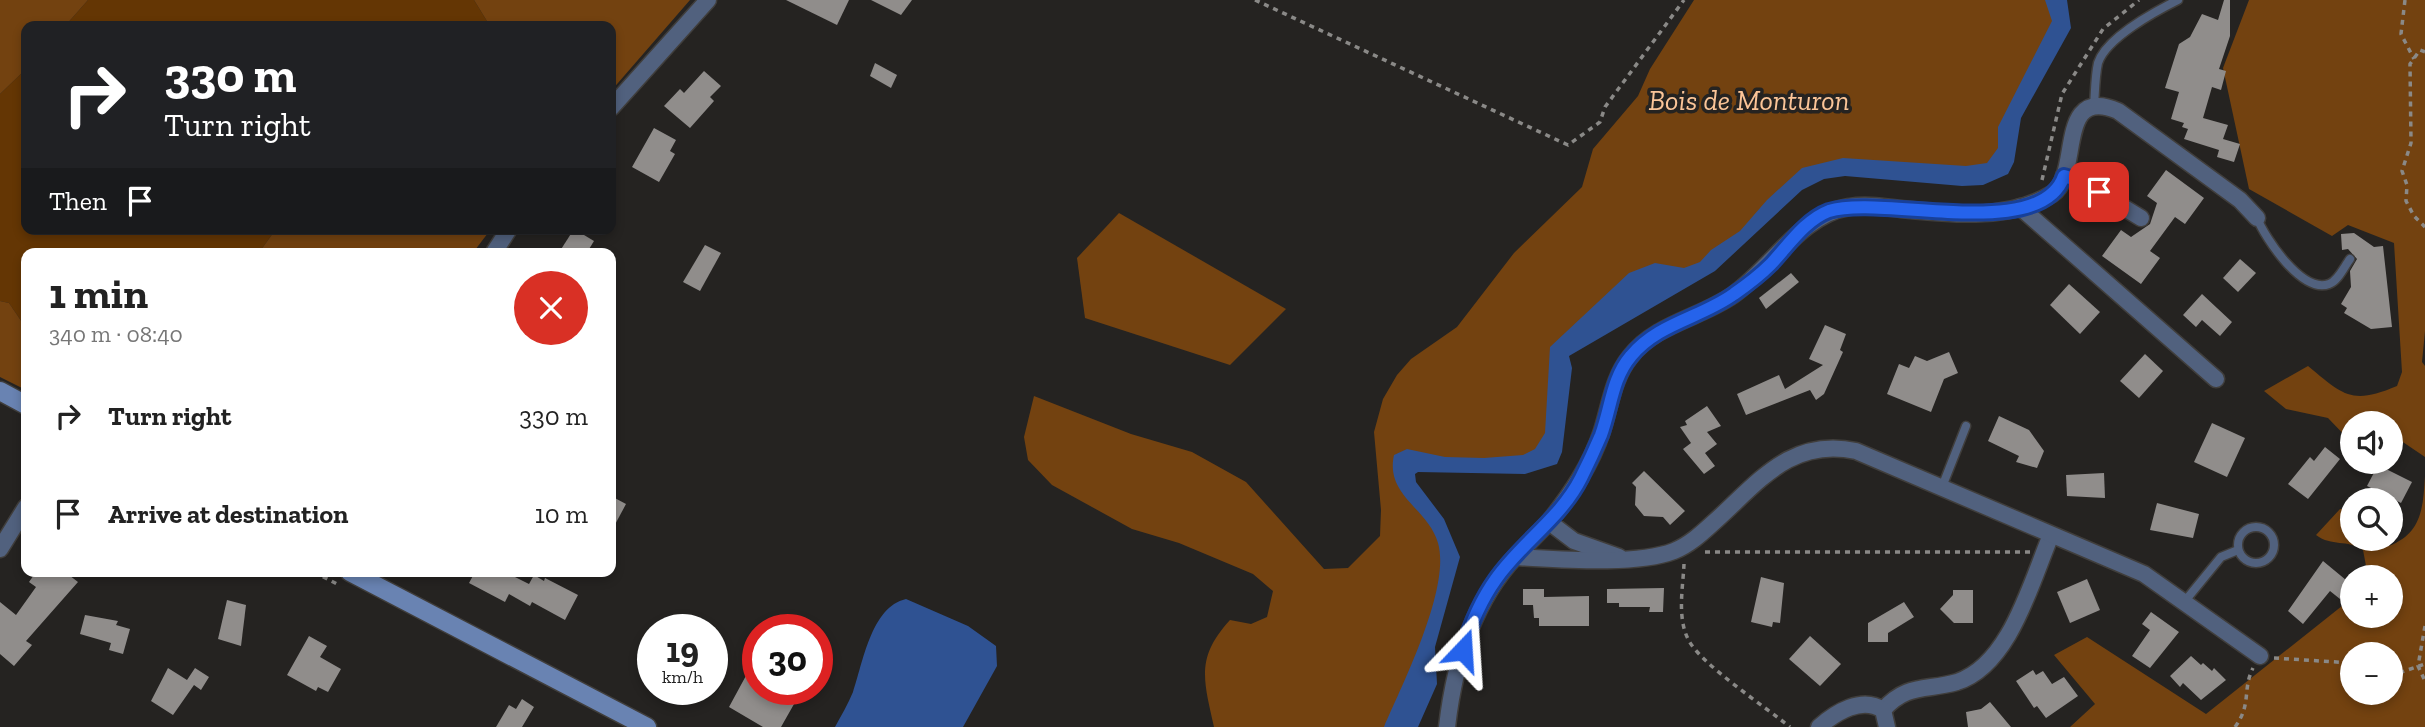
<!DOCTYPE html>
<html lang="en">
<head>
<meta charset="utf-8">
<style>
	body { margin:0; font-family:"Zilla Slab",serif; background:#f6f6f6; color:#222; height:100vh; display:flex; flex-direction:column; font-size:26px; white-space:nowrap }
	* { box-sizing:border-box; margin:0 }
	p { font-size:23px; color:#767676 }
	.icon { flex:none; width:38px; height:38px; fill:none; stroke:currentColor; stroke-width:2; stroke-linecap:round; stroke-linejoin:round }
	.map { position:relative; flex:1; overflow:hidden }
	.side { position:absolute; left:21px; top:248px; width:595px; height:329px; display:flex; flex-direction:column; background:#fff; border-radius:14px; box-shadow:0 4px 10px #0003 }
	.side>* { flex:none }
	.top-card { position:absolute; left:21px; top:21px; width:595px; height:214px; border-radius:14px; box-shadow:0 4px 10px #0003; background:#202124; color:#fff; overflow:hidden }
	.fabs { position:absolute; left:2340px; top:411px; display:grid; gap:14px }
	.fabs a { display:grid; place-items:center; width:63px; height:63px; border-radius:50%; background:#fff; box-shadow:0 4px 10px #0003; font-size:35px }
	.speed { position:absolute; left:637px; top:614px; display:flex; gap:14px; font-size:35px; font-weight:700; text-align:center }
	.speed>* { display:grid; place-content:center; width:91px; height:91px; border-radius:50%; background:#fff; box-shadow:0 4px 10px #0003; line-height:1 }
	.speed small { font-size:18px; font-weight:400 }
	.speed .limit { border:10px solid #d22; background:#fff; color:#111 }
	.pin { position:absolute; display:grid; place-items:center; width:60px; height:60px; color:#fff; margin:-30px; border-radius:14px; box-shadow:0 4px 10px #0006 }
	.me { position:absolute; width:77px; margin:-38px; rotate:20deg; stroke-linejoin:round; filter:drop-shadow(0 0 5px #0008) }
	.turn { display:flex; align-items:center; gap:24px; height:147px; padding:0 28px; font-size:32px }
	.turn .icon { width:91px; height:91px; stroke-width:2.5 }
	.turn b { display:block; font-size:49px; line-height:60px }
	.then { display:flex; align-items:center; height:66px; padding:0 28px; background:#0003; gap:14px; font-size:26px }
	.round { display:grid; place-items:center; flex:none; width:74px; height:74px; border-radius:37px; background:#f6f6f6 }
	.head { display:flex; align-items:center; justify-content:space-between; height:119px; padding:0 28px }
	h1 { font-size:42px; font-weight:700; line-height:52px }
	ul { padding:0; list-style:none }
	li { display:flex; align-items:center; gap:21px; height:98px; padding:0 28px }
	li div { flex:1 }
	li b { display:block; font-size:26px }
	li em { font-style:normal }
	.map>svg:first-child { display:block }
	.green { fill:#643604 }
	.forest { fill:#734210; fill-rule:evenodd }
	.water { fill:#2f5292 }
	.building { fill:#908d8b }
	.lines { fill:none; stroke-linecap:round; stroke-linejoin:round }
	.lane-casing { stroke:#403e3c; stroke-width:11 }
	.street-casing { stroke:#403e3c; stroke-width:19 }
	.secondary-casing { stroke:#403e3c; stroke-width:21 }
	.path { stroke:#8a8987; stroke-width:3.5; stroke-dasharray:5 5; stroke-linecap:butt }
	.lane { stroke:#51617e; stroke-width:8 }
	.street { stroke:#51617e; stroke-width:16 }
	.secondary { stroke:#6983b2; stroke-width:18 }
	.route-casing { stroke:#184099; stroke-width:18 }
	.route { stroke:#2563eb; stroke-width:12 }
	.labels { text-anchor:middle; stroke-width:7; stroke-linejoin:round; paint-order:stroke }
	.park-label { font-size:28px; font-style:italic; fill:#fbc598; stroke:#252321 }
</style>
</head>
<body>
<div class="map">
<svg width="2425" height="727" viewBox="0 0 2425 727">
	<rect width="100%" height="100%" fill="#252321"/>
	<g class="green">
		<polygon points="88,0 474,0 490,26 65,26"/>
		<polygon points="26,69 26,229 276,229 258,254 26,254 26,328 9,303 0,301 0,94"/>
	</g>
	<g class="forest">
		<polygon points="0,0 88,0 65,26 26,26 26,69 0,94"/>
		<polygon points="474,0 690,0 611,91 611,26 490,26"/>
		<path d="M1694 0H2058L2060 9 2011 119 1999 169 1825 167 1708 262 1559 362 1552 461H1401L1456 555 1401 727H1214C1204 681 1195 658 1230 620L1251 624 1267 617 1273 591 1253 574 1179 543 1132 529 1052 485 1028 460 1024 437 1034 396 1131 434 1192 452 1246 482 1324 569 1348 568 1380 536 1381 510 1374 432 1383 399 1397 375 1411 359 1457 327 1514 253 1582 187 1593 149 1638 96 1650 69Z"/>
		<path d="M2249 0H2425V331L2422 362 2425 366V457L2391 434 2390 424H2352V443L2328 418 2286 409 2264 391 2308 366C2344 396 2352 405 2397 386L2402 372 2394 243 2348 225 2332 236 2249 189 2223 68Z"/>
		<polygon points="1119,213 1286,309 1230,365 1085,318 1077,258"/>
		<polygon points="276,229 491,229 472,254 258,254"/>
		<polygon points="0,301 9,303 26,328 26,390 0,377"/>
		<path d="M2425 476V727H2070L2095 704 2054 655 2087 637 2206 714 2352 598V616H2390V578L2364 577 2367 571 2363 550C2347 539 2332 547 2316 535L2340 509 2352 508V539H2385L2389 546C2422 533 2423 508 2425 476ZM2390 654V693H2352V654Z"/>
	</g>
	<g class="water">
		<path d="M2045 0H2067L2071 28 2021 118 2014 162 2008 174 1983 185 1962 186 1845 176 1824 179 1802 190 1715 271 1569 356 1572 368 1562 452 1557 464 1525 474 1418 472 1415 474 1416 482 1444 519 1460 557 1435 647 1437 684 1418 727H1384C1403 683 1451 588 1438 543 1428 508 1385 496 1394 455L1407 449 1445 457 1484 458 1523 455 1535 449 1545 433 1550 347 1629 273 1655 263 1684 268 1700 262 1711 250 1740 231 1767 200 1802 168 1843 158 1966 166 1987 163 1998 148V127L2052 21Z"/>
		<path d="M906 599 968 626 996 646 997 666 963 727H835C841 716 848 704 853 692 863 663 871 607 906 599Z"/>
	</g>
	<g class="building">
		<polygon points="786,0 849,0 837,25"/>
		<polygon points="871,0 912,0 901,15"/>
		<polygon points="2224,0 2230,0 2230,36 2219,69 2226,71 2221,90 2212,87 2203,118 2228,125 2223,139 2240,144 2234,162 2217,157 2219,150 2184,139 2188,129 2182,127 2184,123 2171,119 2179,92 2165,88 2179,44 2190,37 2202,14 2218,20"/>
		<polygon points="875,63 897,75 891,88 870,76"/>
		<polygon points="704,71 721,86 710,97 714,101 690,128 664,106 680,89 684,93"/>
		<polygon points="654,128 676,140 670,151 675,154 659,182 632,167"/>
		<polygon points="2166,170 2204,198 2185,224 2175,217 2150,251 2160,258 2141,284 2102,256 2121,230 2131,237 2150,224 2157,203 2147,196"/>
		<polygon points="574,229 594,241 586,254 558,254"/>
		<polygon points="2354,233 2374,247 2383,246 2392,327 2371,329 2344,313 2347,308 2341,304 2351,287 2350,271 2357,259 2348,249 2342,250 2341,234"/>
		<polygon points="705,245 721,253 700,291 683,282"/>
		<polygon points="2240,259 2256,273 2238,292 2223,278"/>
		<polygon points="1791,273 1799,282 1766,309 1759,298"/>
		<polygon points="2069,284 2100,312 2080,334 2050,305"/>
		<polygon points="2202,294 2232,322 2220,336 2202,320 2196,327 2183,315"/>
		<polygon points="1825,325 1846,334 1840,350 1843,352 1824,394 1816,400 1810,390 1746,415 1737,394 1779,375 1785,389 1823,365 1809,359"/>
		<polygon points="1949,352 1958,373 1944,379 1931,412 1887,394 1899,364 1909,368 1915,356 1927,361"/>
		<polygon points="2145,354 2163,371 2139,398 2120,381"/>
		<polygon points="1707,406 1721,426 1707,432 1717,444 1705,453 1715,466 1704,474 1683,449 1691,443 1680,427 1687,425 1685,421"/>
		<polygon points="1999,416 2029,430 2044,451 2037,468 2016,462 2019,456 1988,441"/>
		<polygon points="2212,423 2245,438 2227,477 2194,462"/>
		<polygon points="2325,447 2340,459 2308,499 2288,484 2310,457 2314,461"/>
		<polygon points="2378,465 2412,482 2401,503 2367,486"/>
		<polygon points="1644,471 1685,511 1670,525 1663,517 1644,516 1635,505 1636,487 1632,483"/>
		<polygon points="2104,473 2105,498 2067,496 2066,475"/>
		<polygon points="611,496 626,504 611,532"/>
		<polygon points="2157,503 2199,514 2193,538 2150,530"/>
		<polygon points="2323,561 2352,585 2340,599 2330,591 2303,624 2288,611"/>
		<polygon points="36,572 65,572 78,582 26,641 32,645 14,666 0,654 0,602 16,615 36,587 29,582"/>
		<polygon points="475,572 505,572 529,584 534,575 544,581 545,578 578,595 565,620 532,602 530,606 509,594 505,602 469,583"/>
		<polygon points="1761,577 1784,583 1780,623 1773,622 1772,627 1751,622"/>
		<polygon points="2087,579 2100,610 2070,623 2057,592"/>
		<polygon points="1664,588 1663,612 1649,612 1650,607 1619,607 1619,603 1607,603 1607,589"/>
		<polygon points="1523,589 1544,589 1544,597 1589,596 1589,626 1539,626 1539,618 1534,618 1533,605 1523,605"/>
		<polygon points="1953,590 1973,590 1973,623 1954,623 1940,609 1953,595"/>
		<polygon points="227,600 246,605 241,646 218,639"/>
		<polygon points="1904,602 1914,617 1888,633 1888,642 1868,642 1868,623"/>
		<polygon points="2151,612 2179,632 2150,668 2132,656 2150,630 2142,624"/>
		<polygon points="85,615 118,621 116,625 130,629 123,654 109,650 111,643 80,634"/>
		<polygon points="309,636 327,646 320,657 341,669 328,692 318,687 316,691 287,675"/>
		<polygon points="1810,636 1841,664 1820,686 1789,659"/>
		<polygon points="2191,656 2201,665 2203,663 2212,671 2214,668 2226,680 2201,700 2183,683 2180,687 2170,676"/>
		<polygon points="168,668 187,680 195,668 209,677 201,690 194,685 173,715 151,701"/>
		<polygon points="2033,670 2036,675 2043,671 2052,684 2064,677 2078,696 2046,718 2037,706 2034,708 2016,681"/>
		<polygon points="748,672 758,677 758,690 802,690 781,727 763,727 729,707"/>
		<polygon points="522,699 534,707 522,727 496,727 509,705 516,709"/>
		<polygon points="1990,702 2011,727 1968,727 1966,712 1981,709"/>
	</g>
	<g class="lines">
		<g class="lane-casing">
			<g id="lane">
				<path d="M2094 107C2095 93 2095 76 2098 63 2106 38 2156 11 2178 0"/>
				<path d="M2257 218C2265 238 2302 294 2329 284 2338 281 2344 267 2350 259"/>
				<polyline points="1942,487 1966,426"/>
				<circle cx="2256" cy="545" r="18"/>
				<polyline points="2185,601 2221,557 2238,550"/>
			</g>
		</g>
		<g class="street-casing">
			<g id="street">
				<polyline points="611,108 708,0"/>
				<polyline points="2064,176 2077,179 2141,218"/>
				<polyline points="2020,207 2216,379"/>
				<polyline points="493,254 509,229"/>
				<polyline points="0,549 26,507"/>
				<polyline points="1515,557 1549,522"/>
				<path d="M1619 557 1574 541 1549 522C1571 494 1591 465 1602 431 1610 406 1613 378 1630 357 1655 324 1700 318 1733 295 1771 268 1802 214 1849 207 1866 204 1884 207 1901 209 1950 214 2007 221 2052 194 2082 176 2055 84 2118 111L2240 200 2257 218"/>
				<path d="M1883 710C1907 683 1926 691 1957 682 2010 665 2031 582 2051 535"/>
				<path d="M1447 727C1454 665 1472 603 1515 557 1557 559 1635 566 1674 551 1689 545 1701 534 1713 523 1758 483 1790 437 1856 451L2144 574 2260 656"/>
				<path d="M1819 727C1836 712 1862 696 1883 710L1887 727"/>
			</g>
		</g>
		<g class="secondary-casing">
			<g id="secondary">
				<polyline points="0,391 26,405"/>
				<polyline points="350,572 647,727"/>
			</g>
		</g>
		<g class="path">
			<polyline points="1255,0 1568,145 1600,122 1605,107 1684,0"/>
			<polyline points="2405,0 2401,34 2414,59"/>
			<polyline points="2425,52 2420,50 2410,64 2411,143 2402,171 2407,185 2406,201 2414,216 2425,227"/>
			<polyline points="2042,180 2062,94 2103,29 2139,0"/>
			<polyline points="1705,552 2030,552"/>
			<path d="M1684 564C1683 587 1677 617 1688 639 1699 663 1767 708 1790 727"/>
			<polyline points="314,572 337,584"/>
			<polyline points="2425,626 2418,666 2425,681"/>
			<polyline points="2274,658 2352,663"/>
			<polyline points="2390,676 2425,664"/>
			<path d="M2235 727C2252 704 2242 690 2253 668"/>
		</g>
		<use href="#lane" class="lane"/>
		<use href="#street" class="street"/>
		<use href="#secondary" class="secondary"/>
	</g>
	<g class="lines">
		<g class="route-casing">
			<path id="route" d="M1463 650C1470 626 1481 600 1496 579 1521 543 1561 518 1581 478 1588 464 1595 449 1601 435 1611 408 1612 378 1631 356 1658 323 1701 318 1734 294 1747 285 1760 275 1771 264 1788 246 1805 220 1829 211 1881 194 2041 243 2064 176L2077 180 2099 192"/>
		</g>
		<use href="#route" class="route"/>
	</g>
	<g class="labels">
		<g class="park-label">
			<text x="1749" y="110">Bois de Monturon</text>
		</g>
	</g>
</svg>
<div class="fabs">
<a><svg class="icon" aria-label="sound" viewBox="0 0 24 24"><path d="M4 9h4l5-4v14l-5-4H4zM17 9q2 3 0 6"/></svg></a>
<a><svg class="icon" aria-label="search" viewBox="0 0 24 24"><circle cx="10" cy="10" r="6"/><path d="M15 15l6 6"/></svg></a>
<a>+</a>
<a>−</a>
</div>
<div class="speed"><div>19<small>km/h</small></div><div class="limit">30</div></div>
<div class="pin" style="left:2099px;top:192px;background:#d93025"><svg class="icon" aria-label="arrive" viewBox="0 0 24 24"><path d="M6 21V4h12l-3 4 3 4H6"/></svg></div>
<svg class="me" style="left:1463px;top:650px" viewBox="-20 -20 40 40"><path d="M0-17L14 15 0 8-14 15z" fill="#2563eb" stroke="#fff" stroke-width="4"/></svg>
<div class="top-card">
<div class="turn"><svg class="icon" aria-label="right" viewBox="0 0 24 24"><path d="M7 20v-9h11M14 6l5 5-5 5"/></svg><div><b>330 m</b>Turn right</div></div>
<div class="then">Then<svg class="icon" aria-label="arrive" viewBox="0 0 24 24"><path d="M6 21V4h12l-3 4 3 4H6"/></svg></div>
</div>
<section class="side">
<div class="head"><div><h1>1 min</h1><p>340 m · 08:40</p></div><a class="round" style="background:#d93025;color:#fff"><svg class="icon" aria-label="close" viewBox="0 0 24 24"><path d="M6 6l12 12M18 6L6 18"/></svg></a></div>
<ul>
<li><svg class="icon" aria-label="right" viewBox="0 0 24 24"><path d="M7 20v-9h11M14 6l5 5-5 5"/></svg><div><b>Turn right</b></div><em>330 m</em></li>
<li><svg class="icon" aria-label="arrive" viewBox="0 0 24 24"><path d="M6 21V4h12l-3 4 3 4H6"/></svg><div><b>Arrive at destination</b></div><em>10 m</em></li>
</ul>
</section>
</div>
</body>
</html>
